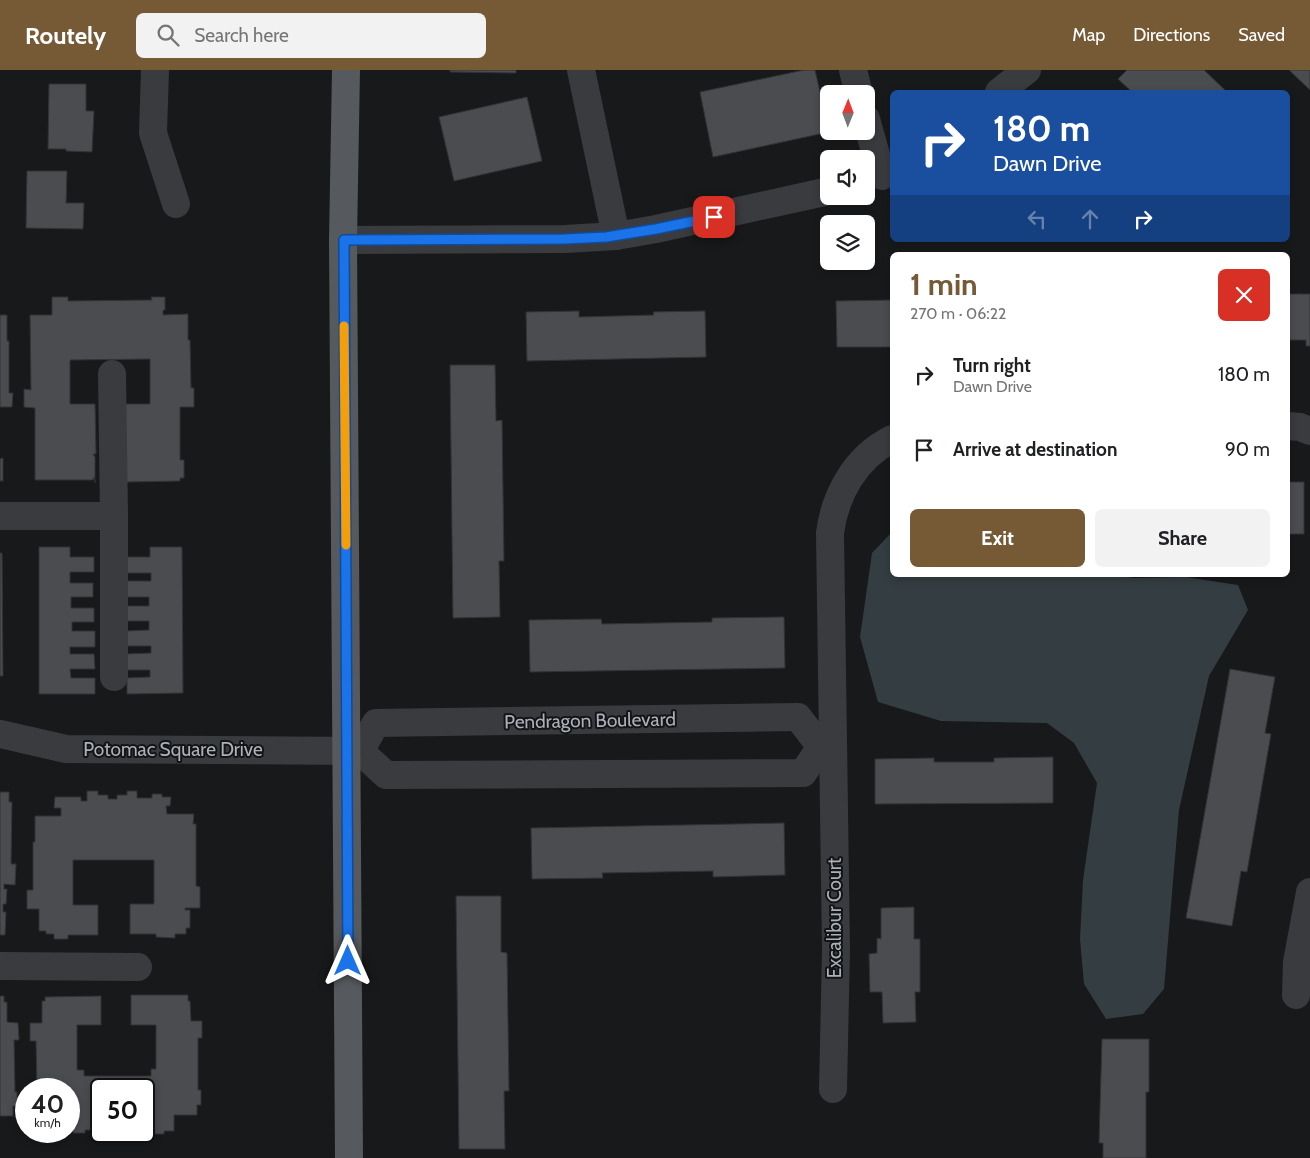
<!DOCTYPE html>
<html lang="en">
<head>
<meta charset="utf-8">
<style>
	body { margin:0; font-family:Cabin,sans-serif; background:#f2f2f2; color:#202124; height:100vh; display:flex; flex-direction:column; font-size:19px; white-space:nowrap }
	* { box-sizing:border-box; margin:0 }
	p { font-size:16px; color:#757577 }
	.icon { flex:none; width:28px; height:28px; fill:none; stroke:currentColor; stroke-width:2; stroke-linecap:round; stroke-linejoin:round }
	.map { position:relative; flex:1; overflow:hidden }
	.panel { position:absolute; left:890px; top:182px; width:400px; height:325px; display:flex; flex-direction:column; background:#fff; border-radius:8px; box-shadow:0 2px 8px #0003 }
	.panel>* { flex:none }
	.guide { position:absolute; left:890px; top:20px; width:400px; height:152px; border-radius:8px; box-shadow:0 2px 8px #0003; background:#1a4fa0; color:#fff; overflow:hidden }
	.needle { width:32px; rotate:1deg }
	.tools { position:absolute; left:820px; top:15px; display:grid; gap:10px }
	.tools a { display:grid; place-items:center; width:55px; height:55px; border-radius:8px; background:#fff; box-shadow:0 2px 8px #0003; font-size:25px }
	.speed { position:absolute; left:15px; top:1008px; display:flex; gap:10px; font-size:25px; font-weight:700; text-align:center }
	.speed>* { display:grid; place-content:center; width:65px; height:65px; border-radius:50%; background:#fff; box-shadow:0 2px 8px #0003; line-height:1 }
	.speed small { font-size:12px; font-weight:400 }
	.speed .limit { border:2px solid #111; border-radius:8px; background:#fff; color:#111 }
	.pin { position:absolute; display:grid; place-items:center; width:42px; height:42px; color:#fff; margin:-21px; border-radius:10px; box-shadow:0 2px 8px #0006 }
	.me { position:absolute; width:55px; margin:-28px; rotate:0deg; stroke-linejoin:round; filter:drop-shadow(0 0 4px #0008) }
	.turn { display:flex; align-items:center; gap:18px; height:105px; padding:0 20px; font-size:22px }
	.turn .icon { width:65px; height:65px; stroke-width:2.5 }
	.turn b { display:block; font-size:35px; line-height:42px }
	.lanes { display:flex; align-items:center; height:48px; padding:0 20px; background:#0003; justify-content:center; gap:25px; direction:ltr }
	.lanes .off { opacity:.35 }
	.round { display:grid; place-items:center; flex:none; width:52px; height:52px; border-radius:8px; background:#f2f2f2 }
	.overview { display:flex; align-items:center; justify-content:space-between; height:85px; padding:0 20px }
	h1 { font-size:30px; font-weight:700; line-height:38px; color:#765935 }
	.action { display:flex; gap:10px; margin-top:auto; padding:10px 20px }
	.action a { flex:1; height:58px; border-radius:8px; background:#765935; color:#fff; font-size:20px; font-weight:700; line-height:58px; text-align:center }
	.action a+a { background:#f2f2f2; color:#202124 }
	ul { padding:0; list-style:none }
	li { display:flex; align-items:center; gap:15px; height:75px; padding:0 20px }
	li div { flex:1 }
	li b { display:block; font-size:19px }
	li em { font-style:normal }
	header { display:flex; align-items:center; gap:30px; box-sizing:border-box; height:70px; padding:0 25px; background:#765935; color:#fff }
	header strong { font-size:24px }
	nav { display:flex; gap:28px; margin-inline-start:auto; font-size:18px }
	.search { width:350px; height:45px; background:#f2f2f2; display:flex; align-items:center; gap:12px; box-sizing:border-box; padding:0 18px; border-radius:8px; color:#757577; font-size:19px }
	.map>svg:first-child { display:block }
	.water { fill:#333d42 }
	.building { fill:#4a4c4f; stroke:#333336 }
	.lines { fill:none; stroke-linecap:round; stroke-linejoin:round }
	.minor { stroke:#3a3b3f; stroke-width:28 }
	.major { stroke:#56595d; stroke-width:28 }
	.route-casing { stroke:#114b97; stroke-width:12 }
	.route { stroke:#1a73e8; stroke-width:9 }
	.slow { stroke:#f59e0b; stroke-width:9 }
	.labels { text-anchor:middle; stroke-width:4; stroke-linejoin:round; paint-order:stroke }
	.street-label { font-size:19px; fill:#acb1b9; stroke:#131415 }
</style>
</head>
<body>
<header>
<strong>Routely</strong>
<div class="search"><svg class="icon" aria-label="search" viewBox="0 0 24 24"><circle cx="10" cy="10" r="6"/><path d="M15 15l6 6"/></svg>Search here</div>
<nav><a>Map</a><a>Directions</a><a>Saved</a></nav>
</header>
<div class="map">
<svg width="1310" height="1088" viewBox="0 0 1310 1088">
	<rect width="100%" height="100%" fill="#18191a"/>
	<polygon class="water" points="892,462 892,505 1106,505 1135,508 1185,507 1238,515 1248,540 1209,606 1179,740 1164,919 1143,944 1106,949 1084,914 1080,869 1083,810 1097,713 1074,673 1047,653 941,651 878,632 860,567 872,483"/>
	<g class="building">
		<polygon points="450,0 516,0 516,3 450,2"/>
		<polygon points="804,0 815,0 829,62 713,87 700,22"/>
		<polygon points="1127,0 1204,0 1227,22 1132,22 1118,9"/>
		<polygon points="1289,0 1310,0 1310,20"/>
		<polygon points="49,14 86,14 86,41 94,41 92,82 66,81 66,79 48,79"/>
		<polygon points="527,27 542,91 454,111 439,47"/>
		<polygon points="27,101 67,101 66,133 84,133 83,159 26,158"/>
		<polygon points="1288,224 1310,224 1310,276 1306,276 1306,270 1288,270"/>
		<polygon points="52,227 68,227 68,231 152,230 151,227 165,227 165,240 163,240 163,245 188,244 188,270 190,270 191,318 194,318 194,337 180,337 180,390 184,390 184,408 180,408 180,411 126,412 124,334 150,334 150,289 70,290 70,334 95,334 96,384 93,384 95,387 95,413 94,407 93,410 35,410 35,338 24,337 24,319 31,320 30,245 52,245"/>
		<polygon points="892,230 892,277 837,277 836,231"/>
		<polygon points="579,241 579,247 654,245 653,242 705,241 706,287 527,291 526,242"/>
		<polygon points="0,245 7,245 7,271 9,271 9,323 13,323 12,337 0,337"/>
		<polygon points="450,295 495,295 496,351 502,350 504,491 499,491 500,547 453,548"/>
		<polygon points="3,388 3,411 0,411 0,389"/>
		<rect x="1288" y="412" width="16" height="52"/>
		<polygon points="39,477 70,477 70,487 94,487 94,502 70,502 70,513 93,513 93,527 71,527 71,538 94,538 94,552 72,552 72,561 95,561 95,577 70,577 70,584 94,584 95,599 70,599 71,608 95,608 95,624 39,624"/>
		<polygon points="150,477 182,477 183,623 127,624 127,608 150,607 150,600 127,600 127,584 151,583 151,576 126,576 126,561 149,560 149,551 126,551 126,536 149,536 149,527 127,527 127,511 151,511 151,503 127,503 127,487 150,487"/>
		<polygon points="0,483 2,483 3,606 0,606"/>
		<polygon points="784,547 785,598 530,602 529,550 601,549 602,554 712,552 712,548"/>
		<polygon points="1230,599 1275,607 1265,663 1271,664 1247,802 1241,801 1232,856 1186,848"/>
		<polygon points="1053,687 1053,733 875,734 875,689 934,688 934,692 994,692 994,688"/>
		<polygon points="87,721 98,721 98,725 108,725 108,729 117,729 117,725 127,725 127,721 137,721 137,728 152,728 152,724 162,724 162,727 171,727 170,736 166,736 167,744 194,744 193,754 196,754 196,816 200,817 200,838 185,838 185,840 190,840 190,858 186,858 186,864 175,864 175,868 156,867 156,864 130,864 130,834 154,834 154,790 73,790 73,835 98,835 98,865 68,865 68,869 54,869 54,864 46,864 46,861 39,861 39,839 27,839 27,820 33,820 33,772 35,772 35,746 61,746 61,738 54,738 55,727 81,727 81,731 87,731"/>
		<polygon points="0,722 9,722 9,732 12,732 11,794 16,794 15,815 4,814 4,819 7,819 6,834 3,834 3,842 6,842 5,865 0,865"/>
		<polygon points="784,753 785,805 713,807 713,801 602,803 603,808 532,809 531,758"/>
		<polygon points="456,826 501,826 501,882 507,883 509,1021 504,1021 505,1079 459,1079"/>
		<polygon points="914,837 914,869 920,869 920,922 915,922 916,952 883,953 882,922 870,922 869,884 877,883 877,868 881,869 881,838"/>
		<polygon points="131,925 188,925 188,931 190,931 191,951 202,951 202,968 198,968 198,1020 201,1020 201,1035 197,1035 197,1045 174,1045 174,1061 164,1061 164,1064 152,1064 152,1058 144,1058 144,1019 101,1019 101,1061 113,1061 113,1064 100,1064 100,1060 85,1060 85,1063 73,1063 73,1061 69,1061 69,1019 37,1019 36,971 30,971 30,953 42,953 42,931 45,931 45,927 101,926 101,955 77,955 77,1000 84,1000 84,1006 151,1006 151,999 156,999 156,955 131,955"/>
		<polygon points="0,926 4,926 4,932 7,932 7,952 18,953 19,970 14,970 15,1022 17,1022 17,1036 13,1036 13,1046 0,1046"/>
		<polygon points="1102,969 1149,969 1149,1022 1146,1022 1146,1088 1103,1088 1103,1073 1099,1073"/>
	</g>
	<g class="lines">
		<g class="minor">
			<polyline points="155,0 153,63 176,134"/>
			<polyline points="581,0 616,166"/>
			<polyline points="853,0 859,24"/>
			<polyline points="999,22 1027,0"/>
			<polyline points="866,49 882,106"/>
			<polyline points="343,170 565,169 616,166 656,159 829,121"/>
			<polyline points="112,304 114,446 114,607"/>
			<polyline points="1288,356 1300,357 1310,361"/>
			<polyline points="0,446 114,446"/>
			<polyline points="0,664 66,679 360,681 386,705 803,703 821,677"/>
			<polyline points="360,681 376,653 798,647 821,677"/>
			<polyline points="0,896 138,897"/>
			<polyline points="1296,925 1297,892 1310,822"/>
			<path d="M833 1019 836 880 830 463C835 424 856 387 892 369"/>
		</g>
		<polyline class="major" points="346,0 343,170 349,1088"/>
	</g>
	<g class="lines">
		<g class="route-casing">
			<polyline id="route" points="348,891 344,170 565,169 606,167 656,159 714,147"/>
		</g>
		<use href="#route" class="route"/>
		<polyline class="slow" points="344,256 346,475"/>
	</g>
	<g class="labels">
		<g class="street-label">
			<text transform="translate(590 650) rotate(-1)" y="7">Pendragon Boulevard</text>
			<text x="173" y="686">Potomac Square Drive</text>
			<text transform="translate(834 848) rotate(-90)" y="7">Excalibur Court</text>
		</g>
	</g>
</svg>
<div class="tools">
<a><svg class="needle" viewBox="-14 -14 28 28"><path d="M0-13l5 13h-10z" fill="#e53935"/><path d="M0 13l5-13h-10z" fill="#757577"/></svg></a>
<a><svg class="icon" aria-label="sound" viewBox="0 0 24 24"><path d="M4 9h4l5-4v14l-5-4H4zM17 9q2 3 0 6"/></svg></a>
<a><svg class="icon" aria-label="layers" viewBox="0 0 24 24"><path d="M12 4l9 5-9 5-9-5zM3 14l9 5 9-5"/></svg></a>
</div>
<div class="speed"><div>40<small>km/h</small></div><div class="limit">50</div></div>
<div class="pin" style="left:714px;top:147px;background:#d93025"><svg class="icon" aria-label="arrive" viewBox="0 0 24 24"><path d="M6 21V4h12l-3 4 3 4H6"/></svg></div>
<svg class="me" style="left:348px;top:891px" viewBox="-20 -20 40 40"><path d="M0-17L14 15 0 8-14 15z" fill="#1a73e8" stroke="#fff" stroke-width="4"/></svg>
<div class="guide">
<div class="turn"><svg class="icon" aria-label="right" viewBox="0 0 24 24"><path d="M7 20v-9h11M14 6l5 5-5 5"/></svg><div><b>180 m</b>Dawn Drive</div></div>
<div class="lanes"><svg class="icon off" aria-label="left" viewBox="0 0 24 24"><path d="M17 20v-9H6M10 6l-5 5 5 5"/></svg><svg class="icon off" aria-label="ahead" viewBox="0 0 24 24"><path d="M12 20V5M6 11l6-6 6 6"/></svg><svg class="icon" aria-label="right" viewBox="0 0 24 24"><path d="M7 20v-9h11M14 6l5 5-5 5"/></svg></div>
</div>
<section class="panel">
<div class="overview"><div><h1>1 min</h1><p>270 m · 06:22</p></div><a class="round" style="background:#d93025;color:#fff"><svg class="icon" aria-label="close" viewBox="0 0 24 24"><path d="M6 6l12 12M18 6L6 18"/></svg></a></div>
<ul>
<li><svg class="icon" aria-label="right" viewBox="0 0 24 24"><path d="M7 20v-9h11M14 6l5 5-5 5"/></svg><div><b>Turn right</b><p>Dawn Drive</p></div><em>180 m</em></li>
<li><svg class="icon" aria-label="arrive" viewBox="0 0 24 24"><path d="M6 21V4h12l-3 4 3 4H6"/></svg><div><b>Arrive at destination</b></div><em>90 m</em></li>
</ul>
<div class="action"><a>Exit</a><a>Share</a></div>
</section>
</div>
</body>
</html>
